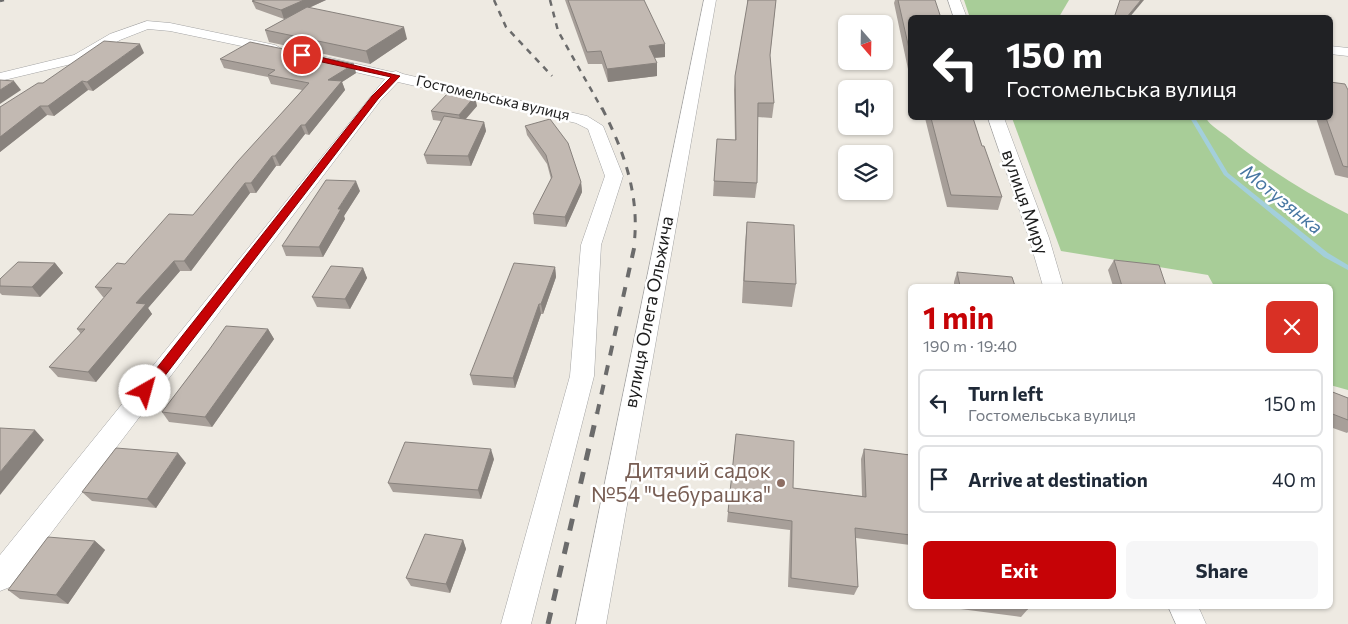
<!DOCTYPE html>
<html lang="en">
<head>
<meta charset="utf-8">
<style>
	body { margin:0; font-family:Commissioner,sans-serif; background:#f6f6f7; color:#1f2937; height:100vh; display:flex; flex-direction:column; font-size:19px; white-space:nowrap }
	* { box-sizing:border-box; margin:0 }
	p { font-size:16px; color:#747a83 }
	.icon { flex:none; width:28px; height:28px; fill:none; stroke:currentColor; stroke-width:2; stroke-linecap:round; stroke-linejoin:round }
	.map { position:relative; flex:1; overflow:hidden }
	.side { position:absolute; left:908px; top:284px; width:425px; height:325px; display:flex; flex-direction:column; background:#fff; border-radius:8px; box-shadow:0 1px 4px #0004 }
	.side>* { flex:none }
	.guide { position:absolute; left:908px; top:15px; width:425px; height:105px; border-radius:8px; box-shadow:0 1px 4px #0004; background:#202124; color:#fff; overflow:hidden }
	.needle { width:32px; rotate:160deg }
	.tools { position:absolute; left:838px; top:15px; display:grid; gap:10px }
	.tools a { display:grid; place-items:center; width:55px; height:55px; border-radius:8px; background:#fff; box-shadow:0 1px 4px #0004; font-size:25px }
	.pin { position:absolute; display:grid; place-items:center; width:42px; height:42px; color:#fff; margin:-21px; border:2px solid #fff; border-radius:50%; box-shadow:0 1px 5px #0007 }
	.me { position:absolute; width:55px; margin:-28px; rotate:38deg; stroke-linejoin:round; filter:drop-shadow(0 0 4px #0008) }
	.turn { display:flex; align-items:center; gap:18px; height:105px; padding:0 15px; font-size:22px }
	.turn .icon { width:65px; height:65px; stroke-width:2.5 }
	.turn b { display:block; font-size:35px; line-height:42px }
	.round { display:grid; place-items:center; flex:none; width:52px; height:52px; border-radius:8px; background:#f6f6f7 }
	.head { display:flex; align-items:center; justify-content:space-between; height:85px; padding:0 15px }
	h1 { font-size:30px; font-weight:700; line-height:38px; color:#c60306 }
	.primary-button { display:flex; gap:10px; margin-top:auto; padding:10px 15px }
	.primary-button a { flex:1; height:58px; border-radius:8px; background:#c60306; color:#fff; font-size:20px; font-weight:700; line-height:58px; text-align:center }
	.primary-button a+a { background:#f6f6f7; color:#1f2937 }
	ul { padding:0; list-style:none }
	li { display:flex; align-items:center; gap:15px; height:68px; margin:0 10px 8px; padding:0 5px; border:2px solid #e0e1e3; border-radius:8px }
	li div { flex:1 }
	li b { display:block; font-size:19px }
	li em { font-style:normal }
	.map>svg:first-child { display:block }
	.forest { fill:#a8cd98 }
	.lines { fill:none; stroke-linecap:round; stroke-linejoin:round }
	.stream { fill:#a3cfdb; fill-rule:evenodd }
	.minor-casing { stroke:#a4a4a4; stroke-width:1 }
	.minor { fill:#fff; fill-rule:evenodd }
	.rail-far3 { stroke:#6b6b6b; stroke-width:2.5; stroke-dasharray:6 6; stroke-linecap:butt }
	.rail-far2 { stroke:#6b6b6b; stroke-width:3; stroke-dasharray:8 8; stroke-linecap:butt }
	.rail-far1 { stroke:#6b6b6b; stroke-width:4; stroke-dasharray:10 10; stroke-linecap:butt }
	.rail { stroke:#6b6b6b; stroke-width:5; stroke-dasharray:12 12; stroke-linecap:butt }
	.wall { fill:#a79f99 }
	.shaded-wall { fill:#88827d }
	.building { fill:#c2b9b2; stroke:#88827d }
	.route { fill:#c60306; stroke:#810204 }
	.education-dot { fill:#8d6e63; stroke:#fff; stroke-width:2 }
	.labels { text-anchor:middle; stroke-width:5; stroke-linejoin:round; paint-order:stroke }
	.far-street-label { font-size:15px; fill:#1d1d1d; stroke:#fff }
	.street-label { font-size:18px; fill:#1d1d1d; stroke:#fff }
	.water-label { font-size:19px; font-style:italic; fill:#4877a2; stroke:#fff }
	.near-education-label { font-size:21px; fill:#785e54; stroke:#fff; text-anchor:end }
</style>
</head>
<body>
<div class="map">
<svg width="1348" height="624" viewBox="0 0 1348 624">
	<rect width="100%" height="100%" fill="#eeeae2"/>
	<g class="forest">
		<polygon points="964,0 1069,0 1059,17 970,18"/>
		<path d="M1012 118H1206C1210 126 1222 132 1229 138 1266 168 1305 193 1348 214V390L1330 385V286H1214L1208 275 1061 251Z"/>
	</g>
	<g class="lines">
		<polygon class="stream" points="1190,118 1195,118 1228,173 1328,253 1348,265 1348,270 1324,257 1224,175"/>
		<g class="minor-casing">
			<g id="minor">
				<polygon points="704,0 716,0 606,624 576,624"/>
				<polygon points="948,0 960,0 967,18 954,18"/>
				<polygon points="147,21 170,23 275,45 282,49 275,53 170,31 148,29 120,40 84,61 0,81 0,73 74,55 110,34"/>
				<polygon points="1330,46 1348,48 1348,56 1330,54"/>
				<polygon points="326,57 392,72 396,71 403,74 587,116 603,126 623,176 601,245 594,376 531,624 501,624 570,376 581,245 605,176 588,129 576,123 398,82 380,101 10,587 0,591 0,555 385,79 321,64 319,61 321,58"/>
				<polygon points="988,118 1004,118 1049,238 1063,286 1043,286 1029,238"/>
				<polygon points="1168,606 1198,606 1206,624 1176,624"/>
			</g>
		</g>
		<use href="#minor" class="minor"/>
		<g class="rail-far3">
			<polyline points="494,0 506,27 552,76"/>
			<polyline points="550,0 558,31 602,109"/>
			<polyline points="0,1 4,0"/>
		</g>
		<path class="rail-far2" d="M602 108C624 151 640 196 634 245"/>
		<polyline class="rail-far1" points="597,414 635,244"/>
		<polyline class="rail" points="548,624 597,413"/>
	</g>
	<g class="wall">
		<polygon points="255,0 326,0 309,8 407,39 370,64 269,42 265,30 293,15 284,19 256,9 252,1"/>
		<polygon points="565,0 644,0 665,57 655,58 657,76 608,82 602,64 588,64"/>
		<polygon points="747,0 776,0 770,56 774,103 772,118 758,117 757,183 755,198 713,196 714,181 735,140 734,90 735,76 747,7"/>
		<polygon points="895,0 935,0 910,18 910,69 908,69 894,3"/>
		<polygon points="144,53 93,91 88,90 54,116 47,115 0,152 0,107 43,83"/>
		<polygon points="220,59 356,73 342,82 345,90 309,135 305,134 280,166 276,166 256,193 250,193 191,271 180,271 148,308 152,314 96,382 58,377 49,367 81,334 77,329 105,297 103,297 95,287 125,264 193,215 302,90 271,84 268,77 224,68"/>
		<polygon points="1348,90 1348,178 1335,175 1316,118 1330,118"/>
		<polygon points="477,106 466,119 484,122 486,131 471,166 427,164 424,155 441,121 433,120 431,111"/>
		<polygon points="925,118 973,118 982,146 1002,197 998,210 947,207"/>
		<polygon points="525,126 581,182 582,192 566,227 534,224 533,214 551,179 547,164 527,135"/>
		<polygon points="360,191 344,216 345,219 323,257 286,256 282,246"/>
		<polygon points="747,222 796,284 792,307 742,303 745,244"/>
		<polygon points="1114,260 1166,286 1113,286 1108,270"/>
		<polygon points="55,263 63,273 40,297 2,295 0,293 0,279"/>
		<polygon points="555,267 556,277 543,314 541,314 515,388 473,385 470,375"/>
		<polygon points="363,268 367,278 350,309 317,307 312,297"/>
		<polygon points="957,272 1015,286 954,286 954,282"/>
		<polygon points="268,329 274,339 212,427 169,422 162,412 209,350"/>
		<polygon points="1330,391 1348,398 1348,432 1347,433 1330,427"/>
		<polygon points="736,434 793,488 862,496 861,459 864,449 910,455 910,545 856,538 858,587 854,595 788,587 790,530 727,522"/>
		<polygon points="494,459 481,499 393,492 388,483"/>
		<polygon points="186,463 156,508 92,501 82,492"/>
		<polygon points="463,540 466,549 450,593 411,586 406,578"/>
		<polygon points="95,541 105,550 68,604 20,599 8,590"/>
		<polygon points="953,606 1027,606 1028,609 1021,617 953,608"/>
	</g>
	<g class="shaded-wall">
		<polygon points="304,0 326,0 284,19 281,10"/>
		<polygon points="1141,0 1144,0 1129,18 1126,18"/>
		<polygon points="404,27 407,39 370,64 366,51"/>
		<polygon points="140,44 144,53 93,91 87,82"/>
		<polygon points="665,44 665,57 650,58 649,46"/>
		<polygon points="657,63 657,76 608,82 607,69"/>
		<polygon points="354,64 356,73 342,82 345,90 309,135 305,125 328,80"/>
		<polygon points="14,81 21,90 0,104 0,90"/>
		<polygon points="82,81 88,90 54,116 48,106"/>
		<polygon points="475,96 477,106 461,124 459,115"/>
		<polygon points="40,106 47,115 0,152 0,137"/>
		<polygon points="484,122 486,131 471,166 468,156"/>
		<polygon points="301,125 305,134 280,166 275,156"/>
		<polygon points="272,156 276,166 256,193 251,183"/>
		<polygon points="356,181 360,191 344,216 345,219 323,257 319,247 338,209"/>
		<polygon points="581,182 582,192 566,227 565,217"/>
		<polygon points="245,183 250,193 191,271 184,261"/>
		<polygon points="174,261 180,271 148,308 152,314 96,382 88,372 136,303"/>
		<polygon points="55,263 63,273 40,297 32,287"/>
		<polygon points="555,267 556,277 543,314 541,304"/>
		<polygon points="363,268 367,278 350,309 345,299"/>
		<polygon points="539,304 541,314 515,388 513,378"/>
		<polygon points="268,329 274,339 212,427 205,417"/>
		<polygon points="35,430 44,440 0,495 0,472"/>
		<polygon points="491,449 494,459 481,499 478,490"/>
		<polygon points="178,453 186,463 156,508 147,499"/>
		<polygon points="463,540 466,549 450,593 446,584"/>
		<polygon points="95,541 105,550 68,604 56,595"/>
	</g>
	<g class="building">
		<polygon points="255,0 304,0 281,10 252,1"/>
		<polygon points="568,0 644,0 665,44 649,46 657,63 607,69 601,51 587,52"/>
		<polygon points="748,0 776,0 770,55 774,103 758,103 757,183 714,181 717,139 736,140 735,76"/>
		<polygon points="898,0 935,0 941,18 910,18 910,53"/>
		<polygon points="1120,0 1141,0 1126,18 1114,18"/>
		<polygon points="307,7 404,27 366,51 265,30"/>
		<polygon points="104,41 140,44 87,82 82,81 48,106 40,106 0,137 0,107 38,83 43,83"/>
		<polygon points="250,42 354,64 328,80 342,81 305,125 301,125 275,156 272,156 251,183 245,183 184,261 174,261 136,303 146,304 88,372 49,367 85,329 77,329 112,288 95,287 117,263 125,264 169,214 193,215 238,161 309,83 268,75 275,70 220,59"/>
		<polygon points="0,80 14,81 0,90"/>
		<polygon points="1330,82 1345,84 1348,90 1348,167 1343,166 1326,118 1330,118"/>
		<polygon points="448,93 475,96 459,115 431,111"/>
		<polygon points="444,116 484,122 468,156 424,155"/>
		<polygon points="931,118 973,118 982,146 984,146 1002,197 951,195"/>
		<polygon points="550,119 568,143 581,182 565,217 533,214 552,177 546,155 525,126"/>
		<polygon points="326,180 356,181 338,209 341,209 319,247 282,246"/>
		<polygon points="747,222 794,225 796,284 744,281"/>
		<polygon points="1114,260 1159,265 1166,286 1122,286"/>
		<polygon points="18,262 55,263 32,287 0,286 0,279"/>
		<polygon points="514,263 555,267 541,304 539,304 513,378 470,375"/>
		<polygon points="331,266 363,268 345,299 312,297"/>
		<polygon points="957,272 1012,277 1015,286 960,286"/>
		<polygon points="226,326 268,329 205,417 162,412 209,350"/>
		<polygon points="1330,391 1348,398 1348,420 1330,413"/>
		<polygon points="0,428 35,430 0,472"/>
		<polygon points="736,434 794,441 793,488 866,497 864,449 910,455 910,535 855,528 858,587 791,578 792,521 728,512"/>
		<polygon points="405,442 491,449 478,490 388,483"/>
		<polygon points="116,448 178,453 147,499 82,492"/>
		<polygon points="425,534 463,540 446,584 406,578"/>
		<polygon points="48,537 95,541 56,595 8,590"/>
		<polygon points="1009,606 1027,606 1028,609"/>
	</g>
	<polygon class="route" points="302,53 400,76 378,99 150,395 141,395 139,391 141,388 372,96 391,77 299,57 298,55"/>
	<circle class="education-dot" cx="781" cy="483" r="5"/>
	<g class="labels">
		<g class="far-street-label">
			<text transform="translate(493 98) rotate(13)" y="5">Гостомельська вулиця</text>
		</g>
		<g class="street-label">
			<text transform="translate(1025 202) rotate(71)" y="6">вулиця Миру</text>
			<text transform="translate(649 312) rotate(-79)" y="6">вулиця Олега Ольжича</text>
		</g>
		<g class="water-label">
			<text transform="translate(1282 199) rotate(39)" y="7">Мотузянка</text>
		</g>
		<g class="near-education-label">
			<text x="771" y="478">Дитячий садок<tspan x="771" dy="24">№54 "Чебурашка"</tspan></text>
		</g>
	</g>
</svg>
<div class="tools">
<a><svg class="needle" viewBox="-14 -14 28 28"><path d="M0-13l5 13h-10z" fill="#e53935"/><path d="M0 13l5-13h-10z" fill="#747a83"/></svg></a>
<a><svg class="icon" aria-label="sound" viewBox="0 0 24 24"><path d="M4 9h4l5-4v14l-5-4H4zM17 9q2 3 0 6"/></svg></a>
<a><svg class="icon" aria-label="layers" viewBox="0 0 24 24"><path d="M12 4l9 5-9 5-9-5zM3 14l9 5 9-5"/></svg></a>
</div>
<div class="pin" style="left:302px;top:55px;background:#d93025"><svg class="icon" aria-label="arrive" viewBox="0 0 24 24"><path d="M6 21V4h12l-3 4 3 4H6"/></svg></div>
<svg class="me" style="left:145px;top:391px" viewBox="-20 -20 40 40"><circle r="19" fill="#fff"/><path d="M0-13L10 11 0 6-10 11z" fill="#c60306"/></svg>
<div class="guide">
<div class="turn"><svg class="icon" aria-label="left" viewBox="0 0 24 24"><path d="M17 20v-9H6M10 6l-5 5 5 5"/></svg><div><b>150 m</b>Гостомельська вулиця</div></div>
</div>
<section class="side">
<div class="head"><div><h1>1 min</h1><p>190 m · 19:40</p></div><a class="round" style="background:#d93025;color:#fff"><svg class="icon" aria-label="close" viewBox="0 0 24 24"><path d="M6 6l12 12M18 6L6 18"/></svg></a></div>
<ul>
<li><svg class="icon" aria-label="left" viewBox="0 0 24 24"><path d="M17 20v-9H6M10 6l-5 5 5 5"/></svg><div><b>Turn left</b><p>Гостомельська вулиця</p></div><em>150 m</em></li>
<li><svg class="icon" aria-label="arrive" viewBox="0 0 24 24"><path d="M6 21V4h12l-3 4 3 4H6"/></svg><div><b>Arrive at destination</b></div><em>40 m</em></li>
</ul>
<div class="primary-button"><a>Exit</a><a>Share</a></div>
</section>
</div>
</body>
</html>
